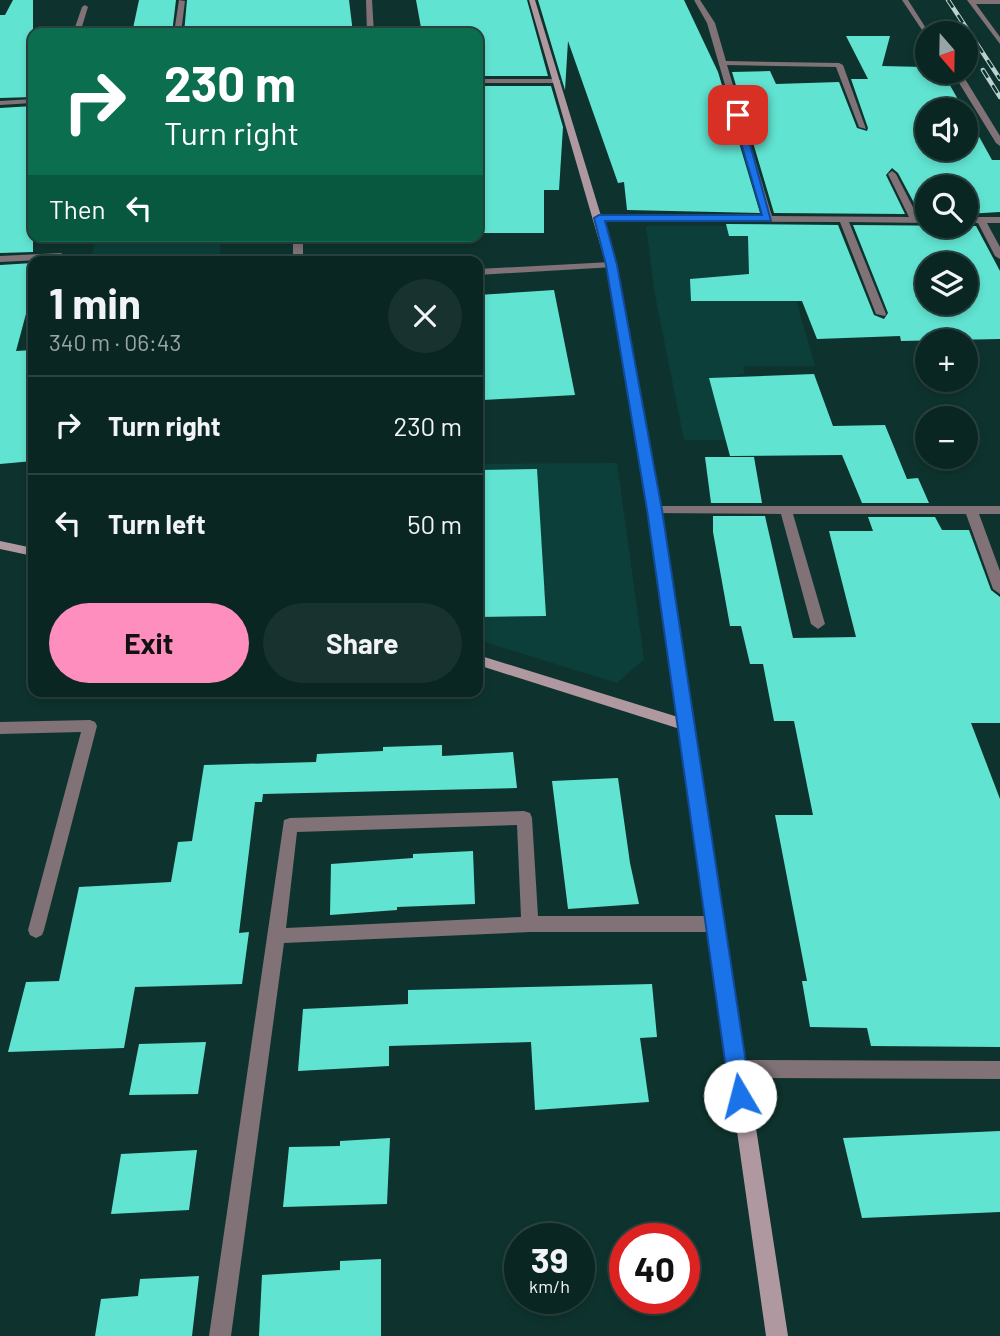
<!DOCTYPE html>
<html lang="en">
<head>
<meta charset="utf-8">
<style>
	body { margin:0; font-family:Barlow,sans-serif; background:#18322f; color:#f1f3f6; height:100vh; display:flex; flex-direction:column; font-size:26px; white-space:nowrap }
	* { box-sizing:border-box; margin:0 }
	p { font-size:23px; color:#99a5a5 }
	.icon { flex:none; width:38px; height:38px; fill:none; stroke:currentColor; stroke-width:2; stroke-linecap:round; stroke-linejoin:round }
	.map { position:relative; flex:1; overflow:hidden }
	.panel { position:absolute; left:28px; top:256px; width:455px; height:441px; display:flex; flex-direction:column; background:#0a2622; border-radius:14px; box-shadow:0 4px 10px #0003,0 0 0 2px #2a4340 }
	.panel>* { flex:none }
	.guide { position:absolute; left:28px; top:28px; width:455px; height:214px; border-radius:14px; box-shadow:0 4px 10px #0003,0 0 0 2px #2a4340; background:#0b6e4f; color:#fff; overflow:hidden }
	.needle { width:46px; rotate:160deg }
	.controls { position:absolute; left:915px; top:21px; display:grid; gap:14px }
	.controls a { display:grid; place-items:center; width:63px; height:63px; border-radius:50%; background:#0a2622; box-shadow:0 4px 10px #0003,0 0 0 2px #2a4340; font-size:35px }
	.speed { position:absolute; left:504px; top:1223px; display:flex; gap:14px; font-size:35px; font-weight:700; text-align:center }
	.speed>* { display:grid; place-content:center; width:91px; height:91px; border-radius:50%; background:#0a2622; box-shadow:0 4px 10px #0003,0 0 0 2px #2a4340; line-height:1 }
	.speed small { font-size:18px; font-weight:400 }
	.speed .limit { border:10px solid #d22; background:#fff; color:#111 }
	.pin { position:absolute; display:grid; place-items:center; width:60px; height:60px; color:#fff; margin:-30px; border-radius:14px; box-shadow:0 4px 10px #0006 }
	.me { position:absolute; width:77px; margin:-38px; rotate:352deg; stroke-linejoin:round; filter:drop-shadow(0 0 5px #0008) }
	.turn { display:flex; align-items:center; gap:24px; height:147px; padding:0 21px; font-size:32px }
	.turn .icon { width:91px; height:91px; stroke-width:2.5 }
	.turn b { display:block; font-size:49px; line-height:60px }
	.then { display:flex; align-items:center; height:66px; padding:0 21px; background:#0003; gap:14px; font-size:26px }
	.round { display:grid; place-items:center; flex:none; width:74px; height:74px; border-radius:37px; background:#18322f }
	.headline { display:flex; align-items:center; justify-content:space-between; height:119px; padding:0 21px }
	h1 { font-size:42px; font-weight:700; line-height:52px }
	.action { display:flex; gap:14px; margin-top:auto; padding:14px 21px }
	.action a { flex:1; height:80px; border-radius:42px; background:#fe8ebd; color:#111; font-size:28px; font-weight:700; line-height:80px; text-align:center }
	.action a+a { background:#18322f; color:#f1f3f6 }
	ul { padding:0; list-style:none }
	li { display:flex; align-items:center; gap:21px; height:98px; padding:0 21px; border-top:2px solid #2a4340 }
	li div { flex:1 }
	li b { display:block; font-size:26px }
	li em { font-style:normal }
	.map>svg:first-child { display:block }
	.built { fill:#0c3f39 }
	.building { fill:#61e3d1; fill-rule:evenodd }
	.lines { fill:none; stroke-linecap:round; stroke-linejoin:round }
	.street { fill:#807276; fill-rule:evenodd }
	.secondary { fill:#af98a0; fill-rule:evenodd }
	.rail-casing { stroke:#bdd3cf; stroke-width:4.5 }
	.rail { stroke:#0e332e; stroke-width:2.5; stroke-dasharray:9; stroke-linecap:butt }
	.route { fill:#1a73e8; stroke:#114b97; stroke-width:2 }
</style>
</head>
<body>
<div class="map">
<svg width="1000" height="1336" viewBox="0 0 1000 1336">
	<rect width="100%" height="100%" fill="#0e332e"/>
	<g class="built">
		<polygon points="646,226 775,226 815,366 743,366 745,374 737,375 752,440 684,440 655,295"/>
		<polygon points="96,236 221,236 219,261 91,261"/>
		<polygon points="617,463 644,659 617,683 478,640 478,464"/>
	</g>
	<g class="building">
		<polygon points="13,0 33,0 33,97 0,98 0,15 5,15"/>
		<polygon points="139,0 176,0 172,33 132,33"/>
		<polygon points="187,0 349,0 353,33 184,33"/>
		<polygon points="416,0 527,0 548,76 478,76 478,33 422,33"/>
		<polygon points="538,0 684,0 718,72 760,213 627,210 624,182 618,183 568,41 565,90"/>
		<polygon points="846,36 890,36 882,66 924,67 930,80 947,80 964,110 928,110 928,149 966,149 966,113 992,160 1000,160 1000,212 966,214 966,187 928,187 928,214 920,214 898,173 892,168 886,175 905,214 774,213 732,72 770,71 776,84 839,82 857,128 867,131 868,128 851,79 868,79"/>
		<polygon points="478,86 551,86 563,127 559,190 544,190 544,233 478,233"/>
		<polygon points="33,106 33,252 0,253 0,108"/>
		<path d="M726 224 838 225 874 315 884 319 888 313 853 225 976 226 1000 271V339L901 341 900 336 817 339 802 301H691L690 279 749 274 748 236H729ZM928 264H966V303H928Z"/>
		<polygon points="33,263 33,288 16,351 33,350 33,461 0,464 0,265"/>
		<polygon points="554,290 575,395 483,400 478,375 478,295"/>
		<polygon points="814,374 833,426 885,425 907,479 918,478 929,503 862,503 842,455 730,456 709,378"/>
		<polygon points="705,457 754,457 762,503 711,503"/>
		<polygon points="537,469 546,616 478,617 478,470"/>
		<polygon points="713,516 765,516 793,638 856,637 829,531 873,531 868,517 935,517 942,530 969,530 991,590 1000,597 1000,723 971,723 1000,799 1000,1047 871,1046 867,1028 810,1027 802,981 807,981 775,815 813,815 794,721 774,721 763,664 750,664 741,626 730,626 713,532"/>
		<polygon points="442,745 442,756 513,752 517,788 263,794 262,802 255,802 239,933 249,932 242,984 135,987 124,1048 8,1052 26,982 59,981 79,887 171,882 178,842 192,841 204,765 316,762 317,754 383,751 383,747"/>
		<polygon points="618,778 630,863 639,904 568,909 552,781"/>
		<polygon points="473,851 475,904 397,907 397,910 330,915 331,864 413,858 413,854"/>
		<polygon points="652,984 657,1037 640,1038 649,1102 535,1110 531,1042 389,1046 389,1066 298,1071 303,1009 408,1004 408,990"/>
		<polygon points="206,1042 198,1094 129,1095 139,1044"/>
		<polygon points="1000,1131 1000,1212 862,1218 843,1138"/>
		<polygon points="390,1138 387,1204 283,1207 289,1147 340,1146 340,1141"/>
		<polygon points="197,1150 189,1210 111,1214 121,1154"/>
		<polygon points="381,1259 381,1336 259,1336 262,1275 340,1270 340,1261"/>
		<polygon points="199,1276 192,1336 95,1336 101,1299 138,1296 140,1279"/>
	</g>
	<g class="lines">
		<g class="street">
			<polygon points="179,0 185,1 181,33 174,33"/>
			<polygon points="366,0 372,0 374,33 367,33"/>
			<polygon points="694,0 700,0 715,23 726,61 839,63 843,65 866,129 859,127 836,67 727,65 772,216 909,217 888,174 892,171 896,174 918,217 928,217 928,223 849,222 886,314 885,316 876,314 840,222 599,221 594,218 599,215 763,216 707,23"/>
			<polygon points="902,0 908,0 929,33 928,39"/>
			<polygon points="967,0 1000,0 1000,4 976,4 1000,37 1000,44"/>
			<polygon points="85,5 88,7 80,33 73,33 82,7"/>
			<polygon points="947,72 962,74 1000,136 1000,146 996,143 956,78"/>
			<polygon points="478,79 557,79 561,81 557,83 478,83"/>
			<polygon points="33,99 33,103 0,105 0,101"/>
			<polygon points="966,217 1000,217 1000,223 987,223 1000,247 1000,259 995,256 978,223 966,223"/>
			<rect x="293" y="236" width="10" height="25"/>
			<polygon points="61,253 72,261 59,259 0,262 0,256"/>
			<polygon points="611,262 616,265 614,267 478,275 478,269"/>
			<polygon points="655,506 1000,506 1000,514 979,514 1000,571 1000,594 993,589 966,514 793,514 825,624 818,629 811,624 781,514 651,513 649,510"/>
			<polygon points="90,720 95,722 97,726 44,930 42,935 36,938 30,935 28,930 81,732 0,734 0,722"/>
			<path d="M524 811 530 813 532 818 538 916H716L722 919 724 924 722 929 716 932H530L284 943 231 1336H209L284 820 290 818ZM517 825 521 917 286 928 297 832Z"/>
			<polygon points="736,1060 1000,1061 1000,1079 736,1078 730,1075 727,1069 730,1063"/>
		</g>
		<g class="secondary">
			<polygon points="529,0 535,0 616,265 634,362 661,510 788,1336 766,1336 680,729 478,665 478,655 678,717 649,510 606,265"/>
			<polygon points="0,541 33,548 33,556 0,549"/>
		</g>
		<g class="rail-casing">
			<g id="rail">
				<polyline points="948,0 1000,79"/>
				<polyline points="983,70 1000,97"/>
			</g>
		</g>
		<use href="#rail" class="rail"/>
	</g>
	<polygon class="route" points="738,112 742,115 771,221 605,221 617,265 662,510 751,1096 748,1103 740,1106 733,1103 730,1096 647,510 606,265 594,218 599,215 762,215 733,115"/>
</svg>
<div class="controls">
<a><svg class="needle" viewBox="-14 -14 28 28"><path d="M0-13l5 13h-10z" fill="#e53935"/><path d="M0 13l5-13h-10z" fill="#99a5a5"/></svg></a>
<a><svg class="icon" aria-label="sound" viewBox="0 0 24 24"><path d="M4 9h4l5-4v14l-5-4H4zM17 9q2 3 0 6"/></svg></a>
<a><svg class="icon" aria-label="search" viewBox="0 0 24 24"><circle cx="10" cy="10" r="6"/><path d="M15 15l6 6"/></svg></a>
<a><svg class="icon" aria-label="layers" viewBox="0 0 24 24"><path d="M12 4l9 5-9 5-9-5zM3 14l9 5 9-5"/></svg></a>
<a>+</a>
<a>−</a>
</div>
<div class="speed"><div>39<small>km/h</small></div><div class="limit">40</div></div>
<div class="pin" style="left:738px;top:115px;background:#d93025"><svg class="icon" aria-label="arrive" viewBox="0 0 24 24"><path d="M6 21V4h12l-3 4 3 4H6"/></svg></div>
<svg class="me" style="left:740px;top:1096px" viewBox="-20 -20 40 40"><circle r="19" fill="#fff"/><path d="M0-13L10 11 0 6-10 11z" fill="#1a73e8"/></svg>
<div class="guide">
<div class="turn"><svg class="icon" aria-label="right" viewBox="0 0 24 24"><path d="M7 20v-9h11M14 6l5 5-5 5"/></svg><div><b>230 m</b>Turn right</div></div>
<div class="then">Then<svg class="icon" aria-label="left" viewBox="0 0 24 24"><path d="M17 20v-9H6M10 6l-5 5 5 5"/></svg></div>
</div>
<section class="panel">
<div class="headline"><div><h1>1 min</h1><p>340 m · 06:43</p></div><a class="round"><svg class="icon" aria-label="close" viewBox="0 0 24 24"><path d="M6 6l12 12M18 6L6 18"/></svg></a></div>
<ul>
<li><svg class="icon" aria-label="right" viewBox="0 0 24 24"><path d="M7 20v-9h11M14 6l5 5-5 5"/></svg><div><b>Turn right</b></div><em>230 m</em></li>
<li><svg class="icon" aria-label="left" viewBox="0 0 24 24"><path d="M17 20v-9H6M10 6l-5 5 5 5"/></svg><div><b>Turn left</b></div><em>50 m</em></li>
</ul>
<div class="action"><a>Exit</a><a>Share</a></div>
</section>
</div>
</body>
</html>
